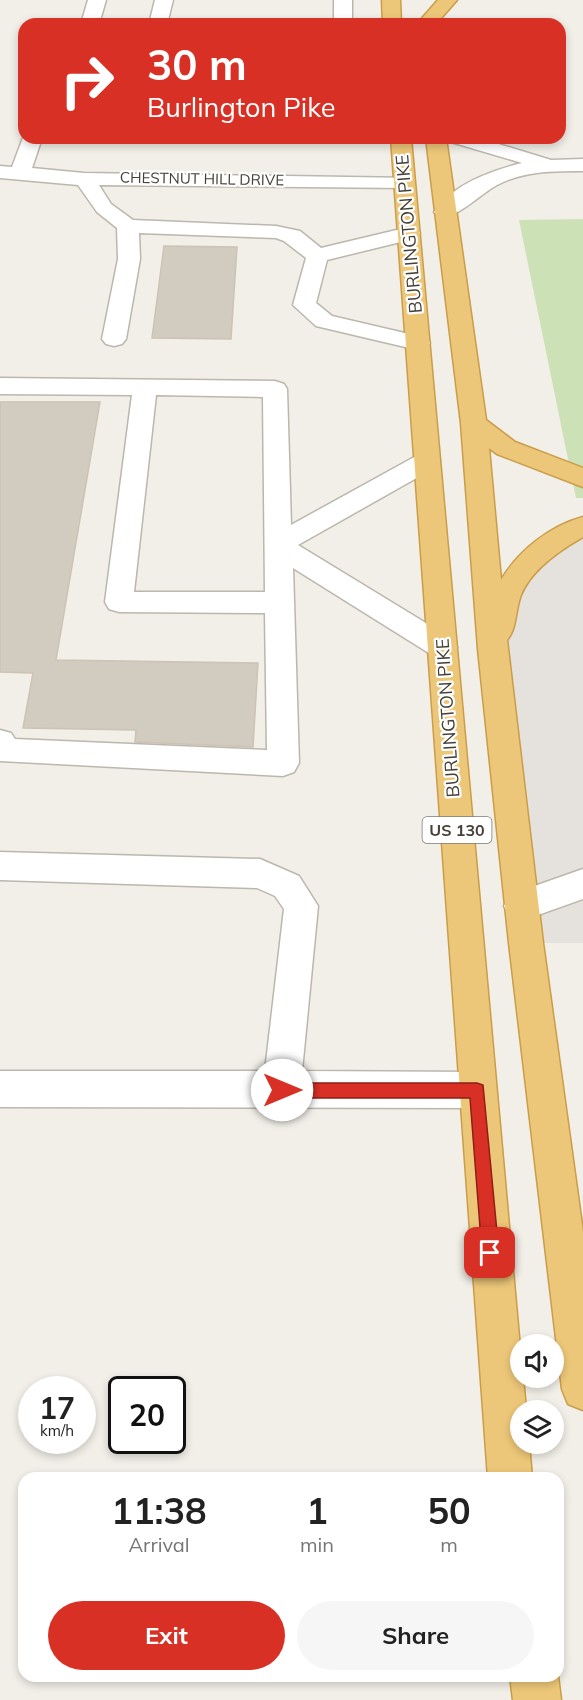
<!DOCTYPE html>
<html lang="en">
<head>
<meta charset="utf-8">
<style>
	body { margin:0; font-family:Mulish,sans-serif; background:#f6f6f6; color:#222; height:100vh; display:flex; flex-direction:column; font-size:22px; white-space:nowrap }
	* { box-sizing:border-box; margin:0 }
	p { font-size:20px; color:#767676 }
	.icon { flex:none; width:33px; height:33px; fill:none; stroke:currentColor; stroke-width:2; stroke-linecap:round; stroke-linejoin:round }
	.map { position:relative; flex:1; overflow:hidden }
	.panel { position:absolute; left:18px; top:1472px; width:546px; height:210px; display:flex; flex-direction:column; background:#fff; border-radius:18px; box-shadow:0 3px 9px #0003 }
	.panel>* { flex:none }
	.banner { position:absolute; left:18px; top:18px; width:548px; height:126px; border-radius:18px; box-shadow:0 3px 9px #0003; background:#d93025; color:#fff; overflow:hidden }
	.controls { position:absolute; left:510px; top:1334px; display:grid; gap:12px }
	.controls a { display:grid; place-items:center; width:54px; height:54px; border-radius:50%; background:#fff; box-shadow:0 3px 9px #0003; font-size:30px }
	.speed { position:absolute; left:18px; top:1376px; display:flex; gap:12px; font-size:30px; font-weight:700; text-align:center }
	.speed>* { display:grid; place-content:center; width:78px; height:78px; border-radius:50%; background:#fff; box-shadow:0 3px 9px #0003; line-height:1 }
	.speed small { font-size:15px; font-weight:400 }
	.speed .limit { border:3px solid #111; border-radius:9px; background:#fff; color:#111 }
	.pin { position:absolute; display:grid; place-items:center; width:51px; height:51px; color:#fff; margin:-26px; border-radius:12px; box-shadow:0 3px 9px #0006 }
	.me { position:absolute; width:66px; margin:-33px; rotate:90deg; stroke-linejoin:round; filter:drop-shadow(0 0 4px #0008) }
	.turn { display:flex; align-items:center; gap:21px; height:126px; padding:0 30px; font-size:27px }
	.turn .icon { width:78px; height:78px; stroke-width:2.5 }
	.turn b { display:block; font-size:42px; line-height:51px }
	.eta { display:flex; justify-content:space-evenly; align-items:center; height:102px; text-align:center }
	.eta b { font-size:36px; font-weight:700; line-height:42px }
	.primary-button { display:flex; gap:12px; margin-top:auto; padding:12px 30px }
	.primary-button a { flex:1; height:69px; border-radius:36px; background:#d93025; color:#fff; font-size:24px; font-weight:700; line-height:69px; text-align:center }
	.primary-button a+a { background:#f6f6f6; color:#222 }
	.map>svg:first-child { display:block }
	.industrial { fill:#e5e1dd }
	.green { fill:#cde1b6 }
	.building { fill:#d2cbbf; stroke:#ccc3b3; stroke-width:1.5 }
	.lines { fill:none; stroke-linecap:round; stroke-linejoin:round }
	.minor-casing { stroke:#bcb7ac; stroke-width:3 }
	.highway-casing { stroke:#ca9d4a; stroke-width:3 }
	.minor { fill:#fff; fill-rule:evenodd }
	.highway { fill:#edc779; fill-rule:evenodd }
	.route { fill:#d93025; stroke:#8d1f18; stroke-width:1.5 }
	.labels { text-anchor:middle; stroke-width:4.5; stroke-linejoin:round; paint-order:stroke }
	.far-street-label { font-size:15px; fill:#454038; stroke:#fff }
	.shield { fill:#fff; stroke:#7d7974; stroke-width:1.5 }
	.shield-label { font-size:16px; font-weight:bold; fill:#454038 }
	.street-label { font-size:18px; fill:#454038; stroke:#fff }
</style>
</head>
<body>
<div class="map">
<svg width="583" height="1700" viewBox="0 0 583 1700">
	<rect width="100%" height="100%" fill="#f2efe8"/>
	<polygon class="industrial" points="583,531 583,943 526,943 493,649 507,596"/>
	<polygon class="green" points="583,219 583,498 576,498 519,220"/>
	<g class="building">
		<polygon points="164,246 237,247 231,339 152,338"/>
		<polygon points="0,402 100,402 56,660 258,663 253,747 135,742 136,730 23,728 33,673 0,672"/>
	</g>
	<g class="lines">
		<g class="minor-casing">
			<g id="minor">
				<polygon points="88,0 106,0 99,24 81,24"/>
				<polygon points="155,0 173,0 167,24 149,24"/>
				<rect x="334" y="0" width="18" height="24"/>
				<polygon points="24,135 24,138 42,138 32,168 84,173 411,178 414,182 411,186 404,188 99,185 111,204 133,220 276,226 300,231 321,248 409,227 417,228 420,233 417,238 327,260 316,303 332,316 426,338 430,343 426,348 418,350 316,326 293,305 306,258 284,241 276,238 139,233 140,259 126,339 122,344 114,346 106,344 102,339 118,259 117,228 97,212 78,185 0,178 0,166 12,167"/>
				<path d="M448 138H479L551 160 583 159V171C554 171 523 171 497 185 480 194 455 221 438 216L434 212C453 184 491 171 522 163L451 142Z"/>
				<path d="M0 378 275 381 284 384 287 389 291 525 418 455 427 452 436 455 440 461 436 467 298 545 452 639 457 647 452 655 442 658 432 655 293 568 299 763 294 772 283 776 0 761V730L11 733 15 739 267 750 265 613 119 612 109 609 105 602 132 395 0 394ZM156 395 263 397 265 592H134Z"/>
				<polygon points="0,852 260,859 299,876 318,906 302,1071 477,1072 490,1077 496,1090 490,1103 477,1108 0,1107 0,1071 265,1071 284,909 275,896 257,888 0,880"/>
				<polygon points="583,869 583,899 521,921 509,917 504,906 509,895"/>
			</g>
		</g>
		<g class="highway-casing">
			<g id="highway">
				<polygon points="382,0 400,0 401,24 383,24"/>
				<polygon points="438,0 457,0 436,24 417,24"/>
				<polygon points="391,138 411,138 520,1348 520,1377 523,1377 526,1410 520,1410 520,1443 529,1443 532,1478 488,1478"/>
				<path d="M426 138H446L486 420 515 442 583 468V487L497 454 489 448 501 580C519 550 550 526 583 517V537C560 550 531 570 521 595 515 610 517 629 507 640L543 943 583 1232V1410L568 1404 562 1389 509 943 478 649 461 423Z"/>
				<polygon points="510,1676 558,1676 561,1700 513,1700"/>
			</g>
		</g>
		<use href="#minor" class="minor"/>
		<use href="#highway" class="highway"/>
	</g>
	<polygon class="route" points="282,1083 477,1083 483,1085 499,1253 496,1259 490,1261 484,1259 482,1253 470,1098 282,1098 277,1096 275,1090 277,1085"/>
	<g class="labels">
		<g class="far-street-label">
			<text transform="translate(202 179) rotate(1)" y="5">CHESTNUT HILL DRIVE</text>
		</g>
		<rect class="shield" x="422.5" y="817" width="69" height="26" rx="4.5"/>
		<g class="shield-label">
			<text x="457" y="836">US 130</text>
		</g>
		<g class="street-label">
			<text transform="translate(409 234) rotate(-95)" y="6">BURLINGTON PIKE</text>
			<text transform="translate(448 718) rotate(-94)" y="6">BURLINGTON PIKE</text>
		</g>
	</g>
</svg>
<div class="controls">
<a><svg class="icon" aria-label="sound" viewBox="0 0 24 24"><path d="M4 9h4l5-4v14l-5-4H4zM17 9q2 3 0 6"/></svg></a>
<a><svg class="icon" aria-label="layers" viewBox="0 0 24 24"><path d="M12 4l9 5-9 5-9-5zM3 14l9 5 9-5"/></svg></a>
</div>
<div class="speed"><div>17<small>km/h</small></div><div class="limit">20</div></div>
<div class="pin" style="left:490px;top:1253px;background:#d93025"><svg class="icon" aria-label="arrive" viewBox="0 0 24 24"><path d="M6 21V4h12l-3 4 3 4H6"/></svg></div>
<svg class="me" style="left:282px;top:1090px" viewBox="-20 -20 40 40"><circle r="19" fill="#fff"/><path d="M0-13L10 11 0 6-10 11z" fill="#d93025"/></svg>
<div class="banner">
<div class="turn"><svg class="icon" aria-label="right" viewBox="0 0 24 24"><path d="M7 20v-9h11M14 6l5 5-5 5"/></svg><div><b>30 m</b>Burlington Pike</div></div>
</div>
<section class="panel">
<div class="eta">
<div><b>11:38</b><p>Arrival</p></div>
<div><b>1</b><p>min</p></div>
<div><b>50</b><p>m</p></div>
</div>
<div class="primary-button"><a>Exit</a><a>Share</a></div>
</section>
</div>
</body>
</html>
